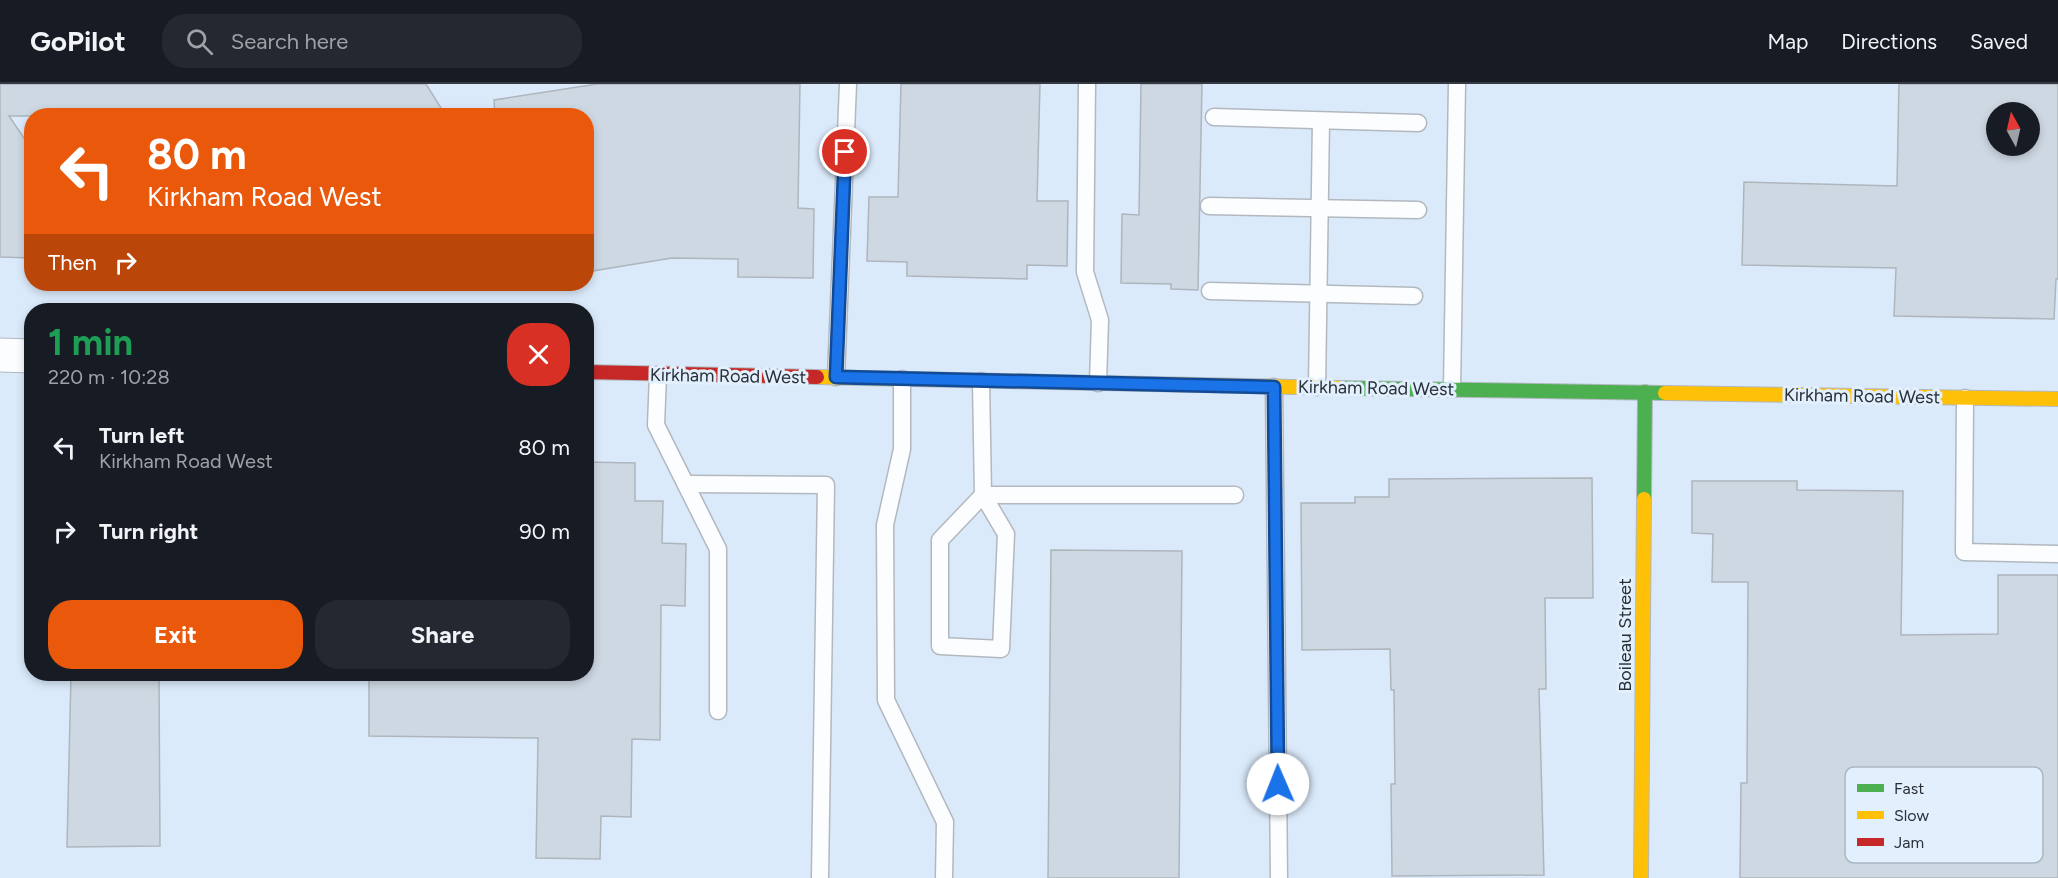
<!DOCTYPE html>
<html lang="en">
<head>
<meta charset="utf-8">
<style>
	body { margin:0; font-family:Figtree,sans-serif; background:#242831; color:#f1f3f6; height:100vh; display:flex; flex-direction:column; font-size:22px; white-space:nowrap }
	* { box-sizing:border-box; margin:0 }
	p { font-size:20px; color:#9ea1a6 }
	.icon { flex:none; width:33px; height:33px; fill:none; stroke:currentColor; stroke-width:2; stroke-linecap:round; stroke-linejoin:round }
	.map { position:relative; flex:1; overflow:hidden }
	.panel { position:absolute; left:24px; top:219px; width:570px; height:378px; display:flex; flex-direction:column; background:#171b24; border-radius:24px; box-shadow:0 3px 9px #0003 }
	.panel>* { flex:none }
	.hud { position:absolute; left:24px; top:24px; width:570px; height:183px; border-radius:24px; box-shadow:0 3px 9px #0003; background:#ea580c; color:#fff; overflow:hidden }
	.needle { width:39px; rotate:352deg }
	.controls { position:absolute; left:1986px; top:18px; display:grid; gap:12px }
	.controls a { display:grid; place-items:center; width:54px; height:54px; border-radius:50%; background:#171b24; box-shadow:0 3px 9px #0003; font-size:30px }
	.pin { position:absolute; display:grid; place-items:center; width:51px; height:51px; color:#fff; margin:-26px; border:3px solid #fff; border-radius:50%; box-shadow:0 2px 6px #0007 }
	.me { position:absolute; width:66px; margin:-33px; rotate:359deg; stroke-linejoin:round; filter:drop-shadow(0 0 4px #0008) }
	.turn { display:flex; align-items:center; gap:21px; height:126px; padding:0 24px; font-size:27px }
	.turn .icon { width:78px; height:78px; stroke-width:2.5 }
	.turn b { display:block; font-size:42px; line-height:51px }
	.then { display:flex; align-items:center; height:57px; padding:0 24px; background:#0003; gap:12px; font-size:22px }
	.round { display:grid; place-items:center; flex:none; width:63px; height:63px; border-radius:24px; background:#242831 }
	.head { display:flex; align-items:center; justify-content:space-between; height:102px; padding:0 24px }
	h1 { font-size:36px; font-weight:700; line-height:45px; color:#1e9e55 }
	.primary-button { display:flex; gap:12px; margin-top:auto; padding:12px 24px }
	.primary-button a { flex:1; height:69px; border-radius:24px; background:#ea580c; color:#fff; font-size:24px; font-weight:700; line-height:69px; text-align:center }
	.primary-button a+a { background:#242831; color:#f1f3f6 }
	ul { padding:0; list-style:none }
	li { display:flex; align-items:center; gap:18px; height:84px; padding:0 24px }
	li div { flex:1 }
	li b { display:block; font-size:22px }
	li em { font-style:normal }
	header { display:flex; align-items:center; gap:36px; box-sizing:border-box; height:84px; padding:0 30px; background:#171b24; border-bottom:2px solid #363941 }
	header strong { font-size:28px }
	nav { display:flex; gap:33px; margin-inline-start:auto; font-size:21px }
	.search { width:420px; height:54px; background:#242831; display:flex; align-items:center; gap:15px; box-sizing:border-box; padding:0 21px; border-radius:24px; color:#9ea1a6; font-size:22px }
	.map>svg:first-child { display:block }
	.built { fill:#dbeafb; fill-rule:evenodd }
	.building { fill:#ced8e3; stroke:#aeb5bc; stroke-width:1.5; fill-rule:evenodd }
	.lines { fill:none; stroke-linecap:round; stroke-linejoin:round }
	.lane-casing { stroke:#b2b8bf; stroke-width:19 }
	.street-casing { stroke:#b2b8bf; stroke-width:35 }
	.fast-casing { stroke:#b2b8bf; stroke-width:16 }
	.slow-casing { stroke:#b2b8bf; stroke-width:16 }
	.jam-casing { stroke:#b2b8bf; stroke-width:16 }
	.lane { stroke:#fcfdfe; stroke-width:16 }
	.street { stroke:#fcfdfe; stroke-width:33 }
	.fast { stroke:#4caf50; stroke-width:14 }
	.slow { stroke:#ffc107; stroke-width:14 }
	.jam { stroke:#c62828; stroke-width:14 }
	.route-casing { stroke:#114b97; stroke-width:15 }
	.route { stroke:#1a73e8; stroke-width:10 }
	.labels { text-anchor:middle; stroke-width:6; stroke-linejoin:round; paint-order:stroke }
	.street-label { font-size:18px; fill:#282f36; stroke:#e2f0fe }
	.key { fill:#e2f0fe; stroke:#aab6c2; stroke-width:1.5 }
	.key-label { font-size:16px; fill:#282f36 }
</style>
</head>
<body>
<header>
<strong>GoPilot</strong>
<div class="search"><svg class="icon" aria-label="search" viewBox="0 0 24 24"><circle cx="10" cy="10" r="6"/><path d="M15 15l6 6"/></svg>Search here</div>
<nav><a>Map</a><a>Directions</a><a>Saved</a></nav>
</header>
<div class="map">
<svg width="2058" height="794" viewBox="0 0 2058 794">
	<rect width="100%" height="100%" fill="#e8f0f8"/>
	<path class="built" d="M0 0H2058V794H0ZM1996 28H2030V62H1996ZM32 32H586V200H32ZM32 226H586V590H32Z"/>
	<g class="building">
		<polygon points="0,0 426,0 446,32 9,32 32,66 32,174 0,173"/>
		<polygon points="597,0 800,0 798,124 814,125 813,194 738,193 738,175 672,174 586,188 586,32 495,32 494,16"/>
		<polygon points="901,0 1040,0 1037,117 1068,117 1067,182 1027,181 1027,195 907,192 907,178 867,177 869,113 898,113"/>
		<polygon points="1141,0 1202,0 1198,206 1171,205 1171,200 1121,199 1122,130 1139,131"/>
		<path d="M1899 0H2058V195H2056L2054 235 1894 232 1896 184 1742 181 1744 98 1897 102ZM1996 28H2030V62H1996Z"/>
		<polygon points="586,378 635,379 635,417 663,417 662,459 686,460 685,522 661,521 660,656 632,655 631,733 601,732 600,775 536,774 538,654 369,652 369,590 586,590"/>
		<polygon points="1592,394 1593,514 1545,514 1546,605 1539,605 1544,791 1392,792 1391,700 1395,700 1394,606 1391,606 1390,565 1302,566 1301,419 1355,419 1355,413 1389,413 1389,395"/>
		<polygon points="1692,397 1797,397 1797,406 1903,407 1901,551 1998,550 1998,491 2058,491 2058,794 1740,794 1741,699 1747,699 1748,498 1712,498 1713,450 1692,449"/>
		<polygon points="1051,466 1182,467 1179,794 1048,794"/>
		<polygon points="71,590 159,590 160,762 67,763"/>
	</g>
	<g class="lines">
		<g class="lane-casing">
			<g id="lane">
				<polyline points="1087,0 1085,188 1100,236 1098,299"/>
				<polyline points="1214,33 1418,39"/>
				<polyline points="1209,122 1418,126"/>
				<polyline points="1210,207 1414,212"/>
				<polyline points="658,291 656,341 718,465 718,627"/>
				<polyline points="836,293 848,0"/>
				<polyline points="902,295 902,365 885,441 886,616 945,738 944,794"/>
				<polyline points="981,297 983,411 940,456 940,562 1001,565 1006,450 983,411 1235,411"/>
				<polyline points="1274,303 1279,794"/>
				<polyline points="1317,303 1321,37"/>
				<polyline points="1452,305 1457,0"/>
				<polyline points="1965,314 1964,468 2058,470"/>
				<polyline points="687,400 826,401 820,794"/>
			</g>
		</g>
		<g class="street-casing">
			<polyline id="street" points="0,271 32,272"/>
		</g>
		<g class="fast-casing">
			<g id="fast">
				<polyline points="1341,304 1665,309"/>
				<polyline points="1644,415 1645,308"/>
			</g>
		</g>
		<g class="slow-casing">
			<g id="slow">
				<polyline points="817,293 1341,304"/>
				<polyline points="1665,309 2058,315"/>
				<polyline points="1641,794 1644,415"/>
			</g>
		</g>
		<g class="jam-casing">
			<polyline id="jam" points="586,288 817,293"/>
		</g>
		<use href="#lane" class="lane"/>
		<use href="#street" class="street"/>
		<use href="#fast" class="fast"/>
		<use href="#slow" class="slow"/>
		<use href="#jam" class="jam"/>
	</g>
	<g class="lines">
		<g class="route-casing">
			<polyline id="route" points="845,68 836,293 1274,303 1278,700"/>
		</g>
		<use href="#route" class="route"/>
	</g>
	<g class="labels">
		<g class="street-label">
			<text transform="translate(728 292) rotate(1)" y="6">Kirkham Road West</text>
			<text transform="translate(1376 304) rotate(1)" y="6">Kirkham Road West</text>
			<text transform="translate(1862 312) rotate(1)" y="6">Kirkham Road West</text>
			<text transform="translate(1625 551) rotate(-90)" y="6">Boileau Street</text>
		</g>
	</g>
	<rect x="1845" y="683" width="198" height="96" rx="9" class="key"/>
	<rect x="1857" y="700" width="27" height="8" fill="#4caf50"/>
	<rect x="1857" y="727" width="27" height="8" fill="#ffc107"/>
	<rect x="1857" y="754" width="27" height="8" fill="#c62828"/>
	<g class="key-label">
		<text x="1894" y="710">Fast</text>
		<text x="1894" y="737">Slow</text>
		<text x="1894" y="764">Jam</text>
	</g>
</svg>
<div class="controls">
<a><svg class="needle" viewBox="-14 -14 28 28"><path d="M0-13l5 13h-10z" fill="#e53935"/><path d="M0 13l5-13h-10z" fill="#9ea1a6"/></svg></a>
</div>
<div class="pin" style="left:845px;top:68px;background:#d93025"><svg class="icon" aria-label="arrive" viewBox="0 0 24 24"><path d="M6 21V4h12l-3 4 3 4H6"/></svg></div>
<svg class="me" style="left:1278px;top:700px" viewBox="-20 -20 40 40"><circle r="19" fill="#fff"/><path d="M0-13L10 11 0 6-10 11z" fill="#1a73e8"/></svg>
<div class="hud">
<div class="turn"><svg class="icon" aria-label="left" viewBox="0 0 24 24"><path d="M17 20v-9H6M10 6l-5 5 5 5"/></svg><div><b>80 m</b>Kirkham Road West</div></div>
<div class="then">Then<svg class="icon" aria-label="right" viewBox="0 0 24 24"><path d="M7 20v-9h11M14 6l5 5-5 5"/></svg></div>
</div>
<section class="panel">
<div class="head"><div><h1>1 min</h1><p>220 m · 10:28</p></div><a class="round" style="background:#d93025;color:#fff"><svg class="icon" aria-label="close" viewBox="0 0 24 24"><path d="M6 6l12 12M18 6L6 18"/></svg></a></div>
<ul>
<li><svg class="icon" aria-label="left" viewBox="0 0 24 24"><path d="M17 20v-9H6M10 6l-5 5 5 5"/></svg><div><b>Turn left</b><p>Kirkham Road West</p></div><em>80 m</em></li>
<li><svg class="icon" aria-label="right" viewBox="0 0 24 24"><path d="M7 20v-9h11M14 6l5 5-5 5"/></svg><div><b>Turn right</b></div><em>90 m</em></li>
</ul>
<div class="primary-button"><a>Exit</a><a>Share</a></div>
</section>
</div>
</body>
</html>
